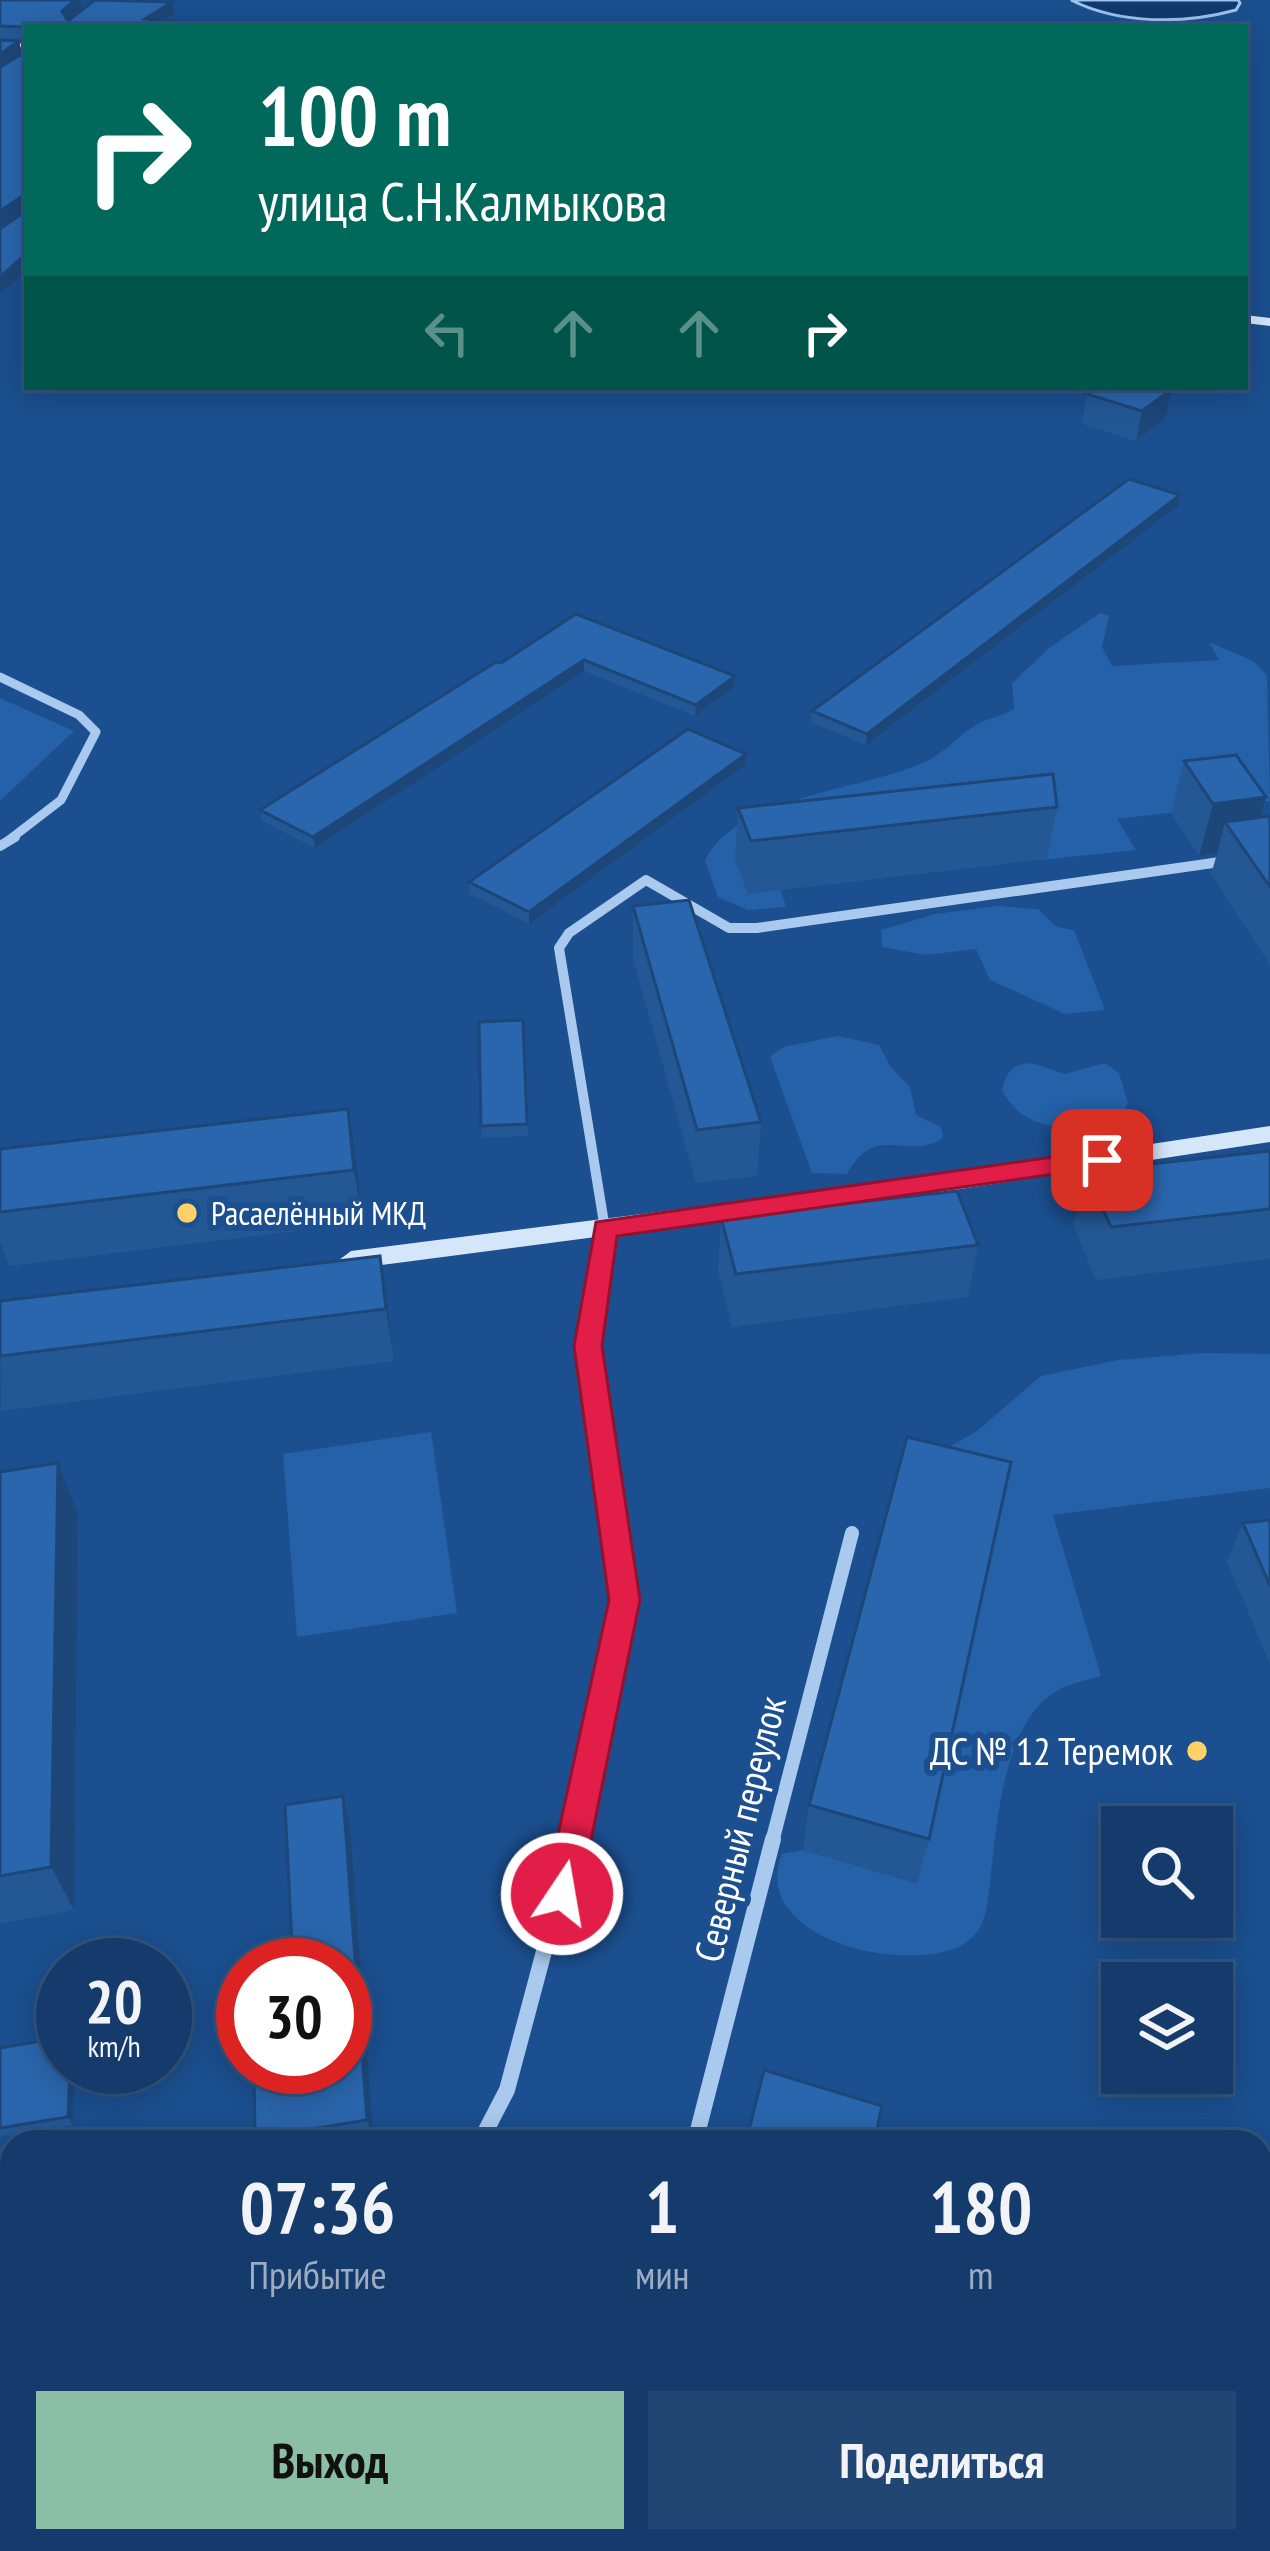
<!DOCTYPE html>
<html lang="ru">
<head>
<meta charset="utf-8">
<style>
	body { margin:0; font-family:"PT Sans Narrow",sans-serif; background:#214673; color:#f1f3f6; height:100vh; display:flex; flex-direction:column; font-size:45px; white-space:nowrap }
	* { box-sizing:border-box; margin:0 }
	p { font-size:39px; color:#9dadc1 }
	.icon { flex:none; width:66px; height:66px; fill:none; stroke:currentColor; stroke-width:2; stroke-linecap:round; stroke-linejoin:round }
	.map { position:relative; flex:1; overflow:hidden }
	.drawer { position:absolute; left:0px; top:2130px; width:1272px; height:423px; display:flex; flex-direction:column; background:#143b6b; border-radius:36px 36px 0 0; box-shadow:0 6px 30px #0003,0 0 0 3px #33557e }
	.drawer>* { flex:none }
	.hud { position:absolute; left:24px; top:24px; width:1224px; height:366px; border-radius:0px; box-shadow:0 6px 30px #0003,0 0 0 3px #33557e; background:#00695c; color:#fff; overflow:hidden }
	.controls { position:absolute; left:1101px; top:1806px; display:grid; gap:24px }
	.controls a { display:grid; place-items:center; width:132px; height:132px; border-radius:0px; background:#143b6b; box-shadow:0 6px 30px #0003,0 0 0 3px #33557e; font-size:60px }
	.speed { position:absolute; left:36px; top:1938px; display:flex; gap:24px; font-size:60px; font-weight:700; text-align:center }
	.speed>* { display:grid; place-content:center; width:156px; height:156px; border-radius:50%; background:#143b6b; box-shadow:0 6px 30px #0003,0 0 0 3px #33557e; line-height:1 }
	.speed small { font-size:30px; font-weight:400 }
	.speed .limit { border:18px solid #d22; background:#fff; color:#111 }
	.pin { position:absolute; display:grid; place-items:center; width:102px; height:102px; color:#fff; margin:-51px; border-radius:24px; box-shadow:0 6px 18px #0006 }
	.me { position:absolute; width:132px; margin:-66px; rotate:12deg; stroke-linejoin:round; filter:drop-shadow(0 0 9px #0008) }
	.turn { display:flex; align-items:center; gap:42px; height:252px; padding:0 36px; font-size:54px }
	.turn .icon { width:156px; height:156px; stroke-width:2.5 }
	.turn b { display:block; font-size:84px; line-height:102px }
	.lanes { display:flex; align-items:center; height:114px; padding:0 36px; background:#0003; justify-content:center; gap:60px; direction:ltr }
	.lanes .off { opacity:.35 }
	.eta { display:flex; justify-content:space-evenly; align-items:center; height:204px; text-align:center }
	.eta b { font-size:72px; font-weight:600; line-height:84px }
	.primary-button { display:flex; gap:24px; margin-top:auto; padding:24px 36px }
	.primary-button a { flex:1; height:138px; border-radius:0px; background:#8abfa5; color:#111; font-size:48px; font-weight:600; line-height:138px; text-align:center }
	.primary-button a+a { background:#214673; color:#f1f3f6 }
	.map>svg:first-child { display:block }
	.green { fill:#2461a8 }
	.water { fill:#123a6d; stroke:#9cc4f0; stroke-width:3 }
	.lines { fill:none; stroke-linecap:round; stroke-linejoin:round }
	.street-far3 { stroke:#a9c9ee; stroke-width:9 }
	.street-far2 { stroke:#a9c9ee; stroke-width:10 }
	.street-far1 { stroke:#a9c9ee; stroke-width:14 }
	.street { stroke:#a9c9ee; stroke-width:16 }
	.secondary { fill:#d6e6fa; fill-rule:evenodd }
	.wall { fill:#245895 }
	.shaded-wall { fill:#1d4779 }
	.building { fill:#2a66ad; stroke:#1d4779; stroke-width:3 }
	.route { fill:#e11d48; stroke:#92132f; stroke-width:3 }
	.poi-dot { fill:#ffd166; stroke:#1b4f8f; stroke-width:4.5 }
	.labels { text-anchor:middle; stroke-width:12; stroke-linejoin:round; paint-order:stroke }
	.poi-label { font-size:33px; fill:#fff; stroke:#1b4f8f; text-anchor:start }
	.near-poi-label { font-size:39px; fill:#fff; stroke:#1b4f8f; text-anchor:end }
	.near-street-label { font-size:39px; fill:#fff; stroke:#1b4f8f }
</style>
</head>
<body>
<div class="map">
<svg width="1270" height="2551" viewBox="0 0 1270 2551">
	<rect width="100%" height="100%" fill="#1b4f8f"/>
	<g class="green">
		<path d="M1100 613 1109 616 1102 647 1112 666 1219 660 1209 642 1253 661 1267 675 1270 801 1117 819 1136 850 1041 860 1022 828 748 893 781 890 786 907 748 910 718 897 705 861C734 796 867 790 927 761 946 752 961 732 980 723 991 717 1003 716 1014 709L1012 683 1049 648Z"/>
		<polygon points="0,698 74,731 0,801"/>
		<polygon points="997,906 1038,909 1057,927 1074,930 1105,1010 1065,1014 990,980 976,949 926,955 882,947 881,930 935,914"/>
		<path d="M838 1036 879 1045 891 1067 910 1087 916 1115 941 1127 943 1138C906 1162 876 1121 847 1174L812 1173 770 1057 783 1047Z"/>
		<path d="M1032 1063 1065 1074 1105 1063 1119 1073 1128 1103 1121 1118C1078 1131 1025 1136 1002 1090 1006 1071 1013 1064 1032 1063Z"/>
		<path d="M1204 1353 1270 1354V1488L1053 1515 1101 1676C1088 1680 1071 1683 1058 1690 1002 1721 997 1827 990 1883 987 1905 987 1927 968 1941 920 1978 746 1943 782 1854L803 1850 916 1883 930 1458 977 1431 1041 1376 1118 1360Z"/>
		<polygon points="431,1432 457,1613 297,1637 283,1454"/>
	</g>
	<path class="water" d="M1071 0H1238L1240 3 1236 10C1185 24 1120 25 1071 0Z"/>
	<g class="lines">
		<polyline class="street-far3" points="0,677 79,715 96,732 61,800 9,840"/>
		<g class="street-far2">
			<polyline points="0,846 15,837"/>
			<polyline points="597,1282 605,1229 559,948 569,933 646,880 729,928 757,928 1227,861"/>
		</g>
		<g class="street-far1">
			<polyline points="574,1842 624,1601 588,1346 598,1279"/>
			<polyline points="772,1842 852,1533"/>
		</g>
		<g class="street">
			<polyline points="480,2142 507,2090 574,1839"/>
			<polyline points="695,2142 773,1839"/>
			<polyline points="180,2551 193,2541"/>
			<polyline points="581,2551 584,2541"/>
		</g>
		<g class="secondary">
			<polygon points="0,42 27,44 27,50 0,48"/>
			<polygon points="1245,315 1270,318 1270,326 1245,323"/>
			<polygon points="1270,1126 1270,1142 941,1192 351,1269 339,1260 351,1251 941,1176"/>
		</g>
	</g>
	<g class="wall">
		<polygon points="0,0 82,8 68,21 174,14 164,21 200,24 201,27 27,27 27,40 0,39"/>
		<polygon points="0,40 19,41 22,54 27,51 27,271 0,294 0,229 25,212 0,228"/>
		<polygon points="1097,387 1165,419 1136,441 1082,424 1087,394"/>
		<polygon points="1178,506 866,745 811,722 812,711"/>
		<polygon points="576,614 735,676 734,687 695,716 584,671 315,848 262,821 260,810 501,663"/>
		<polygon points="746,754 745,765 529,924 470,894 469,882"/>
		<polygon points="1184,761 1260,817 1270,816 1270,965 1211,874 1217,854 1199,856 1171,813"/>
		<polygon points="1057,807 1047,859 748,894 735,861 738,808"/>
		<polygon points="633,906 761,1122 757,1176 696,1183 633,959"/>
		<polygon points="523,1020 528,1136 482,1138 481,1126"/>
		<polygon points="348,1109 363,1223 9,1266 0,1242 0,1149"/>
		<polygon points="1270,1151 1270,1259 1096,1280 1073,1224 1086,1171"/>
		<polygon points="721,1218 978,1245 968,1297 732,1327 718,1271"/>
		<polygon points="0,1301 388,1308 394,1361 1,1411"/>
		<polygon points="0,1472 78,1514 74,1910 0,1924"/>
		<polygon points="1270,1520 1270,1665 1227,1561 1243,1523"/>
		<polygon points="809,1805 929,1839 917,1883 803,1850"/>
		<polygon points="350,1824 374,2142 255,2142 293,1964"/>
		<polygon points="63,2037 73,2125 0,2137 0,2048"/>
		<polygon points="1260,2241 1270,2244 1270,2417 1260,2414"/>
		<polygon points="12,2312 12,2529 0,2532 0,2314"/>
	</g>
	<g class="shaded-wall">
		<polygon points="75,0 80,0 82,8 64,24 62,11"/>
		<polygon points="172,2 174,14 154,27 145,19"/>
		<polygon points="19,41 22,54 0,68 0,54"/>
		<polygon points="21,197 24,211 0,228 0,211"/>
		<polygon points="27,253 27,271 0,294 0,277"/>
		<polygon points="1172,389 1165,419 1136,441 1142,411"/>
		<polygon points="1180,495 1178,506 866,745 867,734"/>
		<polygon points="584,660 584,671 315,848 313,837"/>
		<polygon points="735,676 734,687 695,716 696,705"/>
		<polygon points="746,754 745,765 529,924 529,912"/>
		<polygon points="1266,797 1251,849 1225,822 1217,854 1199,856 1213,804"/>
		<polygon points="348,1109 356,1162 363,1223 354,1170"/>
		<polygon points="380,1256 388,1308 394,1361 386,1309"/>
		<polygon points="58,1463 78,1514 74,1910 51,1867"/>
		<polygon points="343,1796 350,1824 374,2142 367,2120"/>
		<polygon points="70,2067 75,2067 73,2125 68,2117"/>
	</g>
	<g class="building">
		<polygon points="0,0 75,0 62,11 68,21 95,0 172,2 145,19 200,24 196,27 27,27 27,35 25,27 0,26"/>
		<polygon points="0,40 19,41 0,54"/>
		<polygon points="27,51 27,199 21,197 0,211 0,67"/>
		<polygon points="27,210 27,253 0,277 0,229"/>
		<polygon points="1097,387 1172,387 1172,389 1142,411 1087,394"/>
		<polygon points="1129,479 1180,495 867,734 812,711"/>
		<polygon points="576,614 735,676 696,705 584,660 313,837 260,810 496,662 501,663"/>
		<polygon points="688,729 746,754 529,912 469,882"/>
		<polygon points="1236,755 1266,797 1213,804 1184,761"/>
		<polygon points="1053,774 1057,807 751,841 738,808"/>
		<polygon points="1270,816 1270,887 1225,822"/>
		<polygon points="689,900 761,1122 697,1130 633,906"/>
		<polygon points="523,1020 527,1124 481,1126 479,1022"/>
		<polygon points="348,1109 354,1170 0,1212 0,1149"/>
		<polygon points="1270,1151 1270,1209 1111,1227 1086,1171"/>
		<polygon points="957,1191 978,1245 736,1274 721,1218"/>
		<polygon points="380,1256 386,1309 0,1356 0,1301"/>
		<polygon points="907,1437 1011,1462 929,1839 809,1805"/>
		<polygon points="58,1463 51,1867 0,1876 0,1472"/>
		<polygon points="1270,1520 1270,1586 1243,1523"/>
		<polygon points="343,1796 367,2120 318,2128 318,2142 280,2142 280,2140 255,2142 254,2067 345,2067 345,1965 287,1965 293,1964 285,1805"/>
		<polygon points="63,2037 63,2067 70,2067 68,2117 0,2128 0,2048"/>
		<polygon points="764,2070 882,2106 874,2142 746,2142"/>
		<polygon points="1260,2241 1270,2244 1270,2380 1260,2376"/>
		<polygon points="12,2312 12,2513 0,2515 0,2314"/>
	</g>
	<polygon class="route" points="1102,1150 1111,1153 1115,1160 1111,1166 617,1236 602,1346 640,1600 580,1894 575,1906 562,1911 550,1906 545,1894 609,1600 574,1346 596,1222"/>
	<g class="poi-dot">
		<circle cx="187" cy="1213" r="12"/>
		<circle cx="1197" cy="1751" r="12"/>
	</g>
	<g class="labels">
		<g class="poi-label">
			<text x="211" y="1225">Расаелённый МКД</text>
		</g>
		<g class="near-poi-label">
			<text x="1173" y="1765">ДС № 12 Теремок</text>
		</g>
		<g class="near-street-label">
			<text transform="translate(740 1829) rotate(-76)" y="14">Северный переулок</text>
		</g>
	</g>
</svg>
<div class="controls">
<a><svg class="icon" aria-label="search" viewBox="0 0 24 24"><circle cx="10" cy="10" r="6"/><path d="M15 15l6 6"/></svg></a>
<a><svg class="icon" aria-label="layers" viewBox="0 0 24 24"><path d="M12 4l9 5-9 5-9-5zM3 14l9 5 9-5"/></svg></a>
</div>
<div class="speed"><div>20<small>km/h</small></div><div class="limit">30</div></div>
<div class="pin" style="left:1102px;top:1160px;background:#d93025"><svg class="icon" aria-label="arrive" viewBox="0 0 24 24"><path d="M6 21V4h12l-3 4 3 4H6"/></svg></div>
<svg class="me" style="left:562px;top:1894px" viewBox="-20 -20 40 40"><circle r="17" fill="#e11d48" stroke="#fff" stroke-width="3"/><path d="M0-11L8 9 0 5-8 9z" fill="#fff"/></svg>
<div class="hud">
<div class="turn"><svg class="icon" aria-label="right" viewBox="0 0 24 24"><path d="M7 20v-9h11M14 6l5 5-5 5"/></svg><div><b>100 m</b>улица С.Н.Калмыкова</div></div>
<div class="lanes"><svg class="icon off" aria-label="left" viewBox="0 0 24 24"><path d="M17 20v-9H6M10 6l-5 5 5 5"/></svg><svg class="icon off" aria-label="ahead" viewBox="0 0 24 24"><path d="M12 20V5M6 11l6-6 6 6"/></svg><svg class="icon off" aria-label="ahead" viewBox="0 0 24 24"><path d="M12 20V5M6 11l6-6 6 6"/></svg><svg class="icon" aria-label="right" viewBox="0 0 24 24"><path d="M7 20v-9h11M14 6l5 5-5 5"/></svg></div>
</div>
<section class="drawer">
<div class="eta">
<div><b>07:36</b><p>Прибытие</p></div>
<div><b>1</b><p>мин</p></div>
<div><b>180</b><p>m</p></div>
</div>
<div class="primary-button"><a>Выход</a><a>Поделиться</a></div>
</section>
</div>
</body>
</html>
